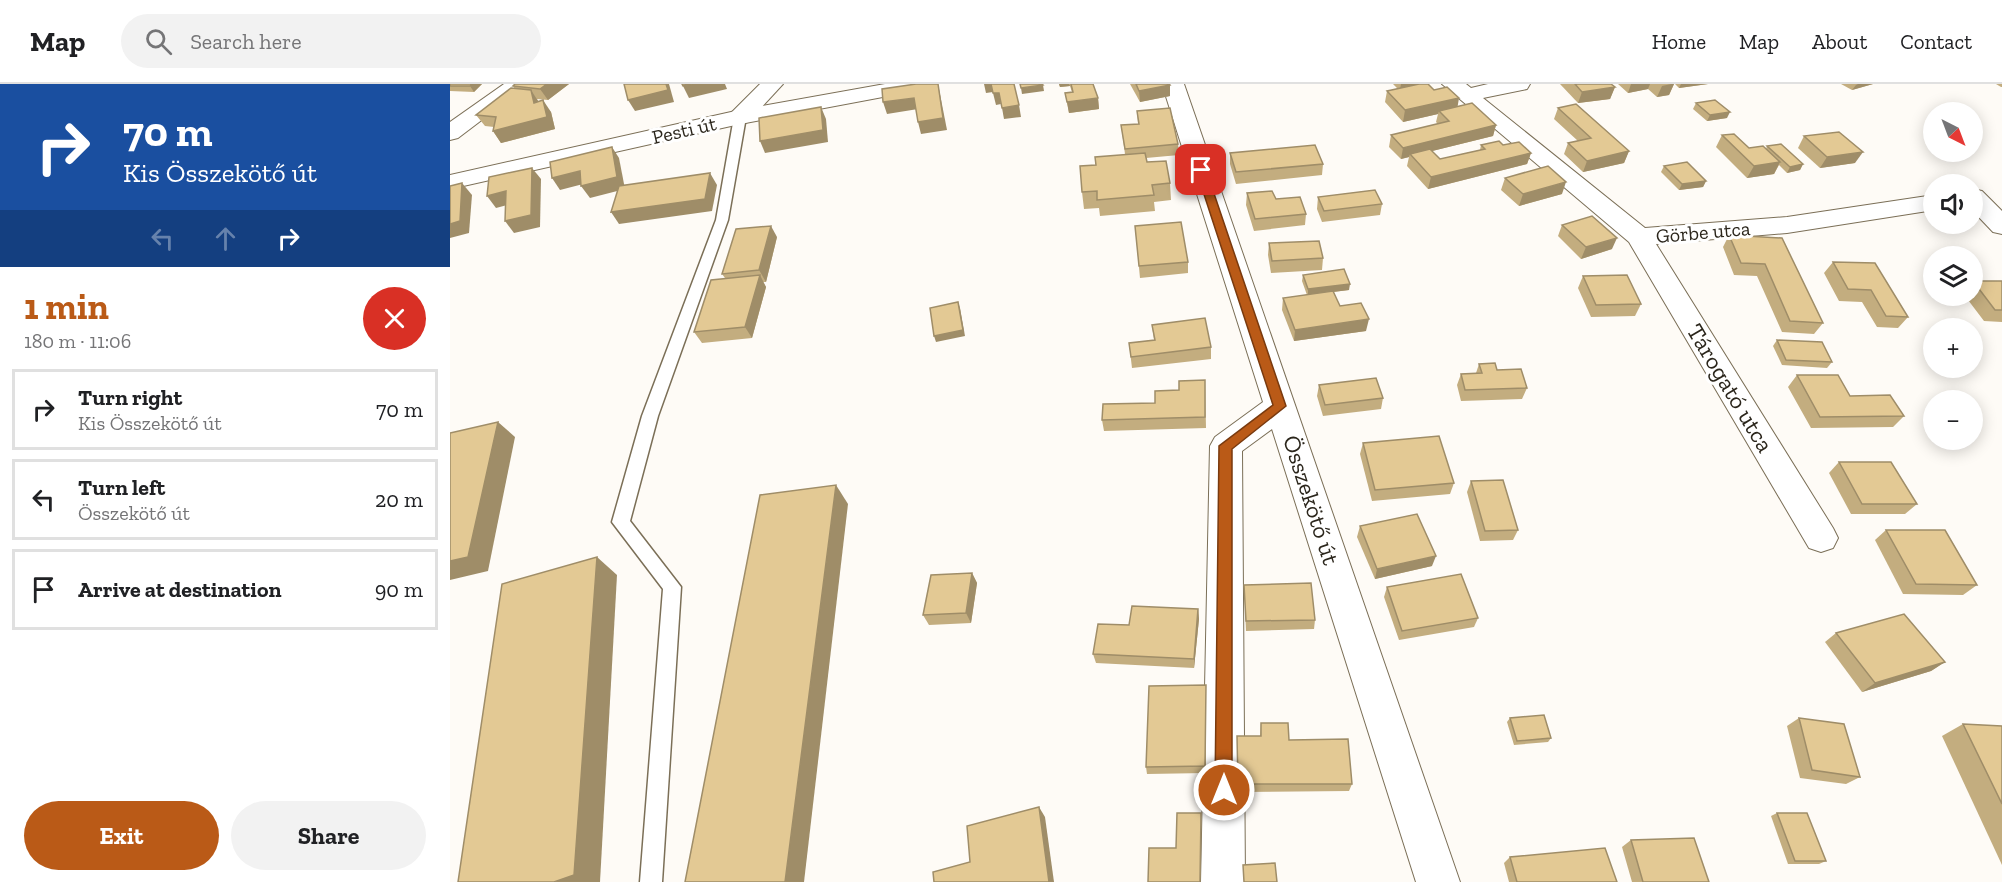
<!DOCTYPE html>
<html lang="en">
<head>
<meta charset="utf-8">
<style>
	body { margin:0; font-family:"Zilla Slab",serif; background:#f2f2f2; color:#202124; height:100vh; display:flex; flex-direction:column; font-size:22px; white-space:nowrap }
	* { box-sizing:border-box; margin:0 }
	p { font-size:20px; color:#757577 }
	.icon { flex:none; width:33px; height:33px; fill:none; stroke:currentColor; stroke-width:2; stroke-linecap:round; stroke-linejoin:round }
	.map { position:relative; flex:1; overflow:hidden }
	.panel { display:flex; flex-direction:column; background:#fff; width:450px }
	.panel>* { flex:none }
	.banner { background:#1a4fa0; color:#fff; overflow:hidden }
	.needle { width:39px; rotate:138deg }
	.tools { position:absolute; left:1473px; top:18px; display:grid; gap:12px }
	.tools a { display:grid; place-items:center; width:60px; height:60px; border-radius:50%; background:#fff; box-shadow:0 3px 15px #0003; font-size:30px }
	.pin { position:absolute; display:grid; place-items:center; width:51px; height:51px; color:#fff; margin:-26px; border-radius:12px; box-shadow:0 3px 9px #0006 }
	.me { position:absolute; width:66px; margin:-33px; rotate:0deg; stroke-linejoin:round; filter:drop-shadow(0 0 4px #0008) }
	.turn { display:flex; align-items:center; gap:21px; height:126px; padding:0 24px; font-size:27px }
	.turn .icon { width:78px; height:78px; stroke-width:2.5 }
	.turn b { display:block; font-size:42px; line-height:51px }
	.lanes { display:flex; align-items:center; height:57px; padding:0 24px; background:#0003; justify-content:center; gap:30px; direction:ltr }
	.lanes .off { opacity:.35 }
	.round { display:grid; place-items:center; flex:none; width:63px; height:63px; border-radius:32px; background:#f2f2f2 }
	.summary { display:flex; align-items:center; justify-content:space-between; height:102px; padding:0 24px }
	h1 { font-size:36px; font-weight:800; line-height:45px; color:#ba5a17 }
	.primary-button { display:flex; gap:12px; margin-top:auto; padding:12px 24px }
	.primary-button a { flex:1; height:69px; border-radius:36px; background:#ba5a17; color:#fff; font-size:24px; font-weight:800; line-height:69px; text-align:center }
	.primary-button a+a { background:#f2f2f2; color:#202124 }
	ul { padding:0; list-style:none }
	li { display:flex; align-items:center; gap:18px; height:81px; margin:0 12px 9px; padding:0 12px; border:3px solid #e0e0e0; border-radius:0px }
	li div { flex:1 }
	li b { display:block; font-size:22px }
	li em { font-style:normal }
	header { display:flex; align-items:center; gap:36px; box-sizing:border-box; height:84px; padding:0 30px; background:#fff; border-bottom:2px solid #e0e0e0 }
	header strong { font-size:28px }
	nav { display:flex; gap:33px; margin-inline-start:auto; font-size:21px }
	.search { width:420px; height:54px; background:#f2f2f2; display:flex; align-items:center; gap:15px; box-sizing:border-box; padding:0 21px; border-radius:33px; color:#757577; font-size:22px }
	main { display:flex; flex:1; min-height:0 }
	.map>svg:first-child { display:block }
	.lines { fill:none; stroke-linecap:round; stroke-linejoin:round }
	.lane-casing { stroke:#7b6f57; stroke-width:3 }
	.street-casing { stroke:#7b6f57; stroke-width:2 }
	.primary-casing { stroke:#7b6f57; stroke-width:2 }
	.lane { fill:#fff; fill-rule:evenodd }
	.street { fill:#fff; fill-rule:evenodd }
	.primary { fill:#fff; fill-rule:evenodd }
	.wall { fill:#c3ad7f }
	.shaded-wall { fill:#9f8d68 }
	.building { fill:#e3c994; stroke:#9f8d68; stroke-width:1.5 }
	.route { fill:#ba5a17; stroke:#793a0f; stroke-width:1.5 }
	.labels { text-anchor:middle; stroke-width:6; stroke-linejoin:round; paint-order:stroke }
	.far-street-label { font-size:20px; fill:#2b261c; stroke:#fff }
	.street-label { font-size:24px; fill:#2b261c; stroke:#fff }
</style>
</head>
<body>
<header>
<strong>Map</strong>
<div class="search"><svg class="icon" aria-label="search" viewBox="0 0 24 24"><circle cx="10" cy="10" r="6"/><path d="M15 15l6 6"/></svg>Search here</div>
<nav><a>Home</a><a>Map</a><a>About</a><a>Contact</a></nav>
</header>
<main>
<section class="panel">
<div class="banner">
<div class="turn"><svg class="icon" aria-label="right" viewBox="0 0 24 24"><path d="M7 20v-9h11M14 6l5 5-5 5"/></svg><div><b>70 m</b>Kis Összekötő út</div></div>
<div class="lanes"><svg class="icon off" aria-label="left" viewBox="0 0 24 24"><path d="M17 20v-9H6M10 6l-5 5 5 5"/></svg><svg class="icon off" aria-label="ahead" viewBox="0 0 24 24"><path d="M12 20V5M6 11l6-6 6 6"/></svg><svg class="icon" aria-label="right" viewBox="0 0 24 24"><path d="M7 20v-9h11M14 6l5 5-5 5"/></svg></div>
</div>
<div class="summary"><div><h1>1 min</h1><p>180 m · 11:06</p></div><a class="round" style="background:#d93025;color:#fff"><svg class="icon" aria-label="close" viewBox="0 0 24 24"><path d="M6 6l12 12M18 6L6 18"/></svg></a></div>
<ul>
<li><svg class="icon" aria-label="right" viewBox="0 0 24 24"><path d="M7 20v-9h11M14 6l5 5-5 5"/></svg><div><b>Turn right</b><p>Kis Összekötő út</p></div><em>70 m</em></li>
<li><svg class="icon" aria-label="left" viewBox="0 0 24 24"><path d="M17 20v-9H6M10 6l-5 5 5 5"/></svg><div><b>Turn left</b><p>Összekötő út</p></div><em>20 m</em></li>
<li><svg class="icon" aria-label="arrive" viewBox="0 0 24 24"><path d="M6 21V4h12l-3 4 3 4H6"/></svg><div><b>Arrive at destination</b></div><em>90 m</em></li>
</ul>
<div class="primary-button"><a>Exit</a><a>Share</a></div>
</section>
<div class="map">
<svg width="1552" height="798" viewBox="0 0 1552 798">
	<rect width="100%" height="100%" fill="#fefbf6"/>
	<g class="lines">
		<g class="lane-casing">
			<polygon id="lane" points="290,30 296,33 278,136 208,332 180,437 231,503 212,798 190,798 213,505 162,438 192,332 266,136 284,33"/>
		</g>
		<g class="street-casing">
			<g id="street">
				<polygon points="54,0 79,0 8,54 0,56 0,38"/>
				<polygon points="310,0 333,0 298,38 290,40 282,38 279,33 282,28"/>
				<polygon points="712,0 734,0 1010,798 966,798 822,345 792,367 795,798 751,798 760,362 765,353 813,318"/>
				<polygon points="992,0 1016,0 1021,4 1038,0 1080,0 1077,5 1033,14 1195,144 1337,133 1484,111 1484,126 1337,149 1206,160 1383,444 1388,454 1383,464 1371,468 1359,464 1179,158"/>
				<polygon points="1522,105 1532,107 1552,127 1552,150 1543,148 1522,126"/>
			</g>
		</g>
		<g class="primary-casing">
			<polygon id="primary" points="435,0 481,0 478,5 470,6 290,40 0,105 0,91 290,26"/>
		</g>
		<use href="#lane" class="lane"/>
		<use href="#street" class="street"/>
		<use href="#primary" class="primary"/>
	</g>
	<g class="wall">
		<polygon points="0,0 32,0 24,8 0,7"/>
		<polygon points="65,0 119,0 98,16 87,15 89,18 101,28 105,45 51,59 43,47 44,43 35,42 26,31 65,5 63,2"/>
		<polygon points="609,0 643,0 648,14 649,25 619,29 615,9 622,8 620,2 610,3"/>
		<polygon points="680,0 719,0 720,12 690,18"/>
		<polygon points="943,0 979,0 978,0 984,6 1007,22 1046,41 1043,52 982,67 990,75 1030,66 1031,61 1053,61 1081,69 1077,80 978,105 957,82 959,73 951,75 939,63 941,51 988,40 986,38 988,30 953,38 935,18 937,7 948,5"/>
		<polygon points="1110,0 1161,0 1165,3 1160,15 1128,19"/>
		<polygon points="1168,0 1224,0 1219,11 1207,13 1198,5 1178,9"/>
		<polygon points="1225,0 1258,0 1229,4"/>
		<polygon points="1391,0 1423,0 1402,6"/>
		<polygon points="1546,0 1552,0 1552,3 1551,3"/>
		<polygon points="1246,19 1277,34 1257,37 1243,25"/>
		<polygon points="1108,24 1179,67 1174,79 1133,88 1114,70 1118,59 1128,57 1104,35"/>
		<polygon points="687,27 728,60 729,71 696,74 697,78 720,99 721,116 704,118 705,127 650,132 649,124 634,125 632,108 646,81 675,70 671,41 688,40"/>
		<polygon points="1272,51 1299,64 1316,65 1317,62 1353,80 1350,86 1337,89 1329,81 1324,90 1297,94 1266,63"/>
		<polygon points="1354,52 1405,79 1370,84 1348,64"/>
		<polygon points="780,69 873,80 872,91 786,100 780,80"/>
		<polygon points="1214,82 1256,97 1253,103 1229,106 1211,88"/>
		<polygon points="1055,94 1112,110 1069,122 1051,106"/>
		<polygon points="797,109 826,115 856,130 855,141 804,147 796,121"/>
		<polygon points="868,113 932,120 930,131 872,138 867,125"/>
		<polygon points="1112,141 1162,165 1131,175 1108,152"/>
		<polygon points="685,142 738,178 738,189 690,194"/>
		<polygon points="1279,151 1332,154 1373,239 1364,250 1332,248 1307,192 1284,191 1273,163"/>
		<polygon points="327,153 316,198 313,198 316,203 302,254 252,259 244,248 275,194 272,190"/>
		<polygon points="819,159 873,174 872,186 821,189 818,171"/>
		<polygon points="1383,178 1458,233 1448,244 1427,243 1412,218 1389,217 1374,189"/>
		<polygon points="853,191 899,206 883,208 890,222 916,247 844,257 832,226 833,214 857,211 852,197"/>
		<polygon points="1133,192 1191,220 1185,232 1141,233 1128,204"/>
		<polygon points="1523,197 1552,197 1552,238 1534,237 1515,212 1522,212"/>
		<polygon points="702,241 761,263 761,275 682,284 679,259 704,256"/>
		<polygon points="1327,256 1382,278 1377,284 1332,281 1323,262"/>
		<polygon points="1029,280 1077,304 1072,315 1011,317 1007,301 1011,290 1026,289"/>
		<polygon points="1347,291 1400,312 1454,332 1443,343 1361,344 1338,303"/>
		<polygon points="755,296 756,344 654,347 652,336 705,319"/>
		<polygon points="869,301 933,314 931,325 873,332 867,312"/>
		<polygon points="913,359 1004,399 1000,410 922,417 910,370"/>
		<polygon points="1389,378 1467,420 1455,430 1401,430 1379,389"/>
		<polygon points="1021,397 1068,446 1063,456 1030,457 1017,408"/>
		<polygon points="910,442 982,482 925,495 907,453"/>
		<polygon points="1436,446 1527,501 1513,511 1453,510 1425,456"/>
		<polygon points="522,489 527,499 521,539 479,541 473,531"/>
		<polygon points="794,501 865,536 864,545 796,547"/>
		<polygon points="937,503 1028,534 1024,543 949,556 934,513"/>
		<polygon points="748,525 749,535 744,584 646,579 643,570 679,541"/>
		<polygon points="1386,549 1495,578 1481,587 1412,608 1375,558"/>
		<polygon points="756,610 756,689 697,690 696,683"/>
		<polygon points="1060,634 1101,654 1098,658 1064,661 1057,638"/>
		<polygon points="1349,634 1410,693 1396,700 1350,694 1337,642"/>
		<polygon points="811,639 839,656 902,700 899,707 788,708 787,652 810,652"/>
		<polygon points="1513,640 1552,642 1552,781 1492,652"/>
		<polygon points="1327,729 1376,777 1369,780 1338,780 1321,732"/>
		<polygon points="1181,756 1259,798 1182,798 1172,763"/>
		<polygon points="1060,773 1167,798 1059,798 1054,779"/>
	</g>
	<g class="shaded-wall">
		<polygon points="22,0 32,0 24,8 20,2"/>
		<polygon points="97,0 119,0 98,16 90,5"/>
		<polygon points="216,0 219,0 224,18 185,27 178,16"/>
		<polygon points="242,0 275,0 277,5 239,14 233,2"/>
		<polygon points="488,0 497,46 471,50 468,38"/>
		<polygon points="534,0 541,0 543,8 536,9"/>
		<polygon points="609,0 619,0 620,2 610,3"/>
		<polygon points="951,0 979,0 950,6"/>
		<polygon points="1181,0 1200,0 1198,5 1178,9"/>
		<polygon points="1221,0 1224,0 1219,11 1207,13 1212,2"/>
		<polygon points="1231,0 1258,0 1229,4"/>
		<polygon points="1408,0 1423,0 1402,6 1406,1"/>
		<polygon points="593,1 594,7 572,10 571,4"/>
		<polygon points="720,1 720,12 690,18 689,7"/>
		<polygon points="1165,3 1160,15 1128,19 1132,8"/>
		<polygon points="81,6 88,17 92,30 84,19"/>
		<polygon points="543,9 549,9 551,20 546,21"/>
		<polygon points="464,14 468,25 437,30 433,18"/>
		<polygon points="648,14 649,25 619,29 617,18"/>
		<polygon points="1009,14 1007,26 989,27 988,30 953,38 955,26"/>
		<polygon points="93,16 101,28 105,45 51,59 43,47"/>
		<polygon points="569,21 571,33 554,35 552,24"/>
		<polygon points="371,23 376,35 378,58 315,69 310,57"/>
		<polygon points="1280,28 1277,34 1257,37 1260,31"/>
		<polygon points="1046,41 1043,52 962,72 960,70 959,73 951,75 953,64"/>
		<polygon points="162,63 169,74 175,105 140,114 131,102"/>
		<polygon points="1179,67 1174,79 1133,88 1137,77"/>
		<polygon points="1413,68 1405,79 1370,84 1377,73"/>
		<polygon points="1081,69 1077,80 978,105 981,93"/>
		<polygon points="1330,78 1324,90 1297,94 1304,82"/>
		<polygon points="1353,80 1350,86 1337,89 1340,83"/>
		<polygon points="82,84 91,95 90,143 64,149 55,137"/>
		<polygon points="130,87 137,99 110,106 102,94"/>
		<polygon points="260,89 267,101 262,127 169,140 161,128"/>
		<polygon points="1256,97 1253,103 1229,106 1232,100"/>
		<polygon points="1116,98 1112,110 1069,122 1073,110"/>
		<polygon points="12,99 22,111 19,149 0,154 0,140"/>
		<polygon points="56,107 65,119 46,124 37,112"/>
		<polygon points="321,142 327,153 316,198 309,186"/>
		<polygon points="1167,154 1162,165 1131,175 1136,163"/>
		<polygon points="310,191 316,203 302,254 295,243"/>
		<polygon points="900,200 899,206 858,211 858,205"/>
		<polygon points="508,218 510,224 515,252 486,258 484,252"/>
		<polygon points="919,235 916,247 844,257 845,246"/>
		<polygon points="48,338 65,353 38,487 0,496 0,477"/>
		<polygon points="386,401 398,420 354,798 335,798"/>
		<polygon points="986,472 982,482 925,495 927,485"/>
		<polygon points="147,473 167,491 150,798 104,798"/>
		<polygon points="522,489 527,499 521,539 516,529"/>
		<polygon points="748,525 749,535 744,584 744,575"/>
		<polygon points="1495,578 1481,587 1412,608 1425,599"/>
		<polygon points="589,723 595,733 604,798 599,798"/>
	</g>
	<g class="building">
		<polygon points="0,0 22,0 20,2 0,2"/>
		<polygon points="65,0 97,0 90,5 63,2"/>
		<polygon points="174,0 216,0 218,6 178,16"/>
		<polygon points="232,0 242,0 233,2"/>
		<polygon points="466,0 488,0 493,34 468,38 464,14 433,18 432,5"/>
		<polygon points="541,0 564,0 569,21 552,24 549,9 543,9"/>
		<polygon points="570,0 592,0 593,1 571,4"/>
		<polygon points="621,0 643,0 648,14 617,18 615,9 623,8"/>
		<polygon points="686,0 719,0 720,1 689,7"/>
		<polygon points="969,0 978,0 984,6 997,3 1009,14 955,26 937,7"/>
		<polygon points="1125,0 1161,0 1165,3 1132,8"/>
		<polygon points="61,4 81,6 84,19 93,16 97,33 43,47 46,33 26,31"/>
		<polygon points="1265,16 1280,28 1260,31 1246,19"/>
		<polygon points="1022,19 1046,41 953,64 941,51 999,37 989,27"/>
		<polygon points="1126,20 1179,67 1137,77 1118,59 1141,54 1108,24"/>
		<polygon points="371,23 373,46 310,57 309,34"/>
		<polygon points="720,24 728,60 675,65 671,41 689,40 687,27"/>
		<polygon points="1389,48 1413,68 1377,73 1354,52"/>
		<polygon points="1284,50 1299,64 1313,62 1330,78 1304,82 1272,51"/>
		<polygon points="1049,57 1053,61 1069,58 1081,69 981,93 960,70 980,65 990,75 1035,65 1031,61"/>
		<polygon points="1331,60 1353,80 1340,83 1317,62"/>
		<polygon points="865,61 873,80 786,88 780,69"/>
		<polygon points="162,63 167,93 131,102 130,87 102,94 100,78"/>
		<polygon points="695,69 697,78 716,77 720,99 702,101 704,111 647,116 647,107 632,108 630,82 646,81 645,73"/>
		<polygon points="1237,78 1256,97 1232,100 1214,82"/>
		<polygon points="1098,82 1116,98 1073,110 1055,94"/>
		<polygon points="82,84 81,131 55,137 56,107 37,112 39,93"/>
		<polygon points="260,89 255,115 161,128 169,102"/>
		<polygon points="12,99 10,137 0,140 0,102"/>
		<polygon points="925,106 932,120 874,127 868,113"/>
		<polygon points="822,107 826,115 850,113 856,130 805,135 797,109"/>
		<polygon points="1142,132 1167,154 1136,163 1112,141"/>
		<polygon points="731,138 738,178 689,182 685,142"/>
		<polygon points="321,142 309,186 272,190 286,145"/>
		<polygon points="1279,151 1332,154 1373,239 1340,237 1315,180 1291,179"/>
		<polygon points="869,157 873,174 822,177 819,159"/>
		<polygon points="1383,178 1425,179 1458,233 1436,232 1421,206 1398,205"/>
		<polygon points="894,185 900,200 858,205 853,191"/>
		<polygon points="310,191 295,243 244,248 261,196"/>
		<polygon points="1177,191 1191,220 1146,221 1133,192"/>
		<polygon points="1523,197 1552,197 1552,226 1545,226"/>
		<polygon points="883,207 890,222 911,219 919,235 845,246 833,214"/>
		<polygon points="508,218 513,246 484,252 480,224"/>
		<polygon points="755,234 761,263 681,273 679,259 705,256 702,241"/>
		<polygon points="1327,256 1372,258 1382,278 1336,276"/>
		<polygon points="1045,279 1047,286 1071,285 1077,304 1015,306 1011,290 1032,289 1029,280"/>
		<polygon points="1347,291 1388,291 1400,312 1440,311 1454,332 1370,333"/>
		<polygon points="926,294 933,314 875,321 869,301"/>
		<polygon points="755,296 755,333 652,336 653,320 705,319 705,307 729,306 729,297"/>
		<polygon points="48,338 18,473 0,477 0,349"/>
		<polygon points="989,352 1004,399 925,406 913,359"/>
		<polygon points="1389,378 1441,378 1467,420 1412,420"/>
		<polygon points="1053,396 1068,446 1035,447 1021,397"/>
		<polygon points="386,401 335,798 235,798 310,411"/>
		<polygon points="967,430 986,472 927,485 910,442"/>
		<polygon points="1436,446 1495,446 1527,501 1466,500"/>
		<polygon points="147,473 124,791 104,798 8,798 52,500"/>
		<polygon points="522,489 516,529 473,531 481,491"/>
		<polygon points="1011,490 1028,534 952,547 937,503"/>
		<polygon points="861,499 865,536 796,537 794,501"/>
		<polygon points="682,522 748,525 744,575 643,570 648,540 679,541"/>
		<polygon points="1454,530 1495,578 1425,599 1386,549"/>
		<polygon points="756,601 755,682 696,683 699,602"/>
		<polygon points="1094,631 1101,654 1067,657 1060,634"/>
		<polygon points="1349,634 1394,640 1410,693 1362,686"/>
		<polygon points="811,639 838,639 839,656 898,655 902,700 788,700 787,652 811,652"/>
		<polygon points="1513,640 1552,642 1552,720"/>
		<polygon points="589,723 599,798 484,798 483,788 520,778 517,742"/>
		<polygon points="727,729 751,729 750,798 698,798 699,764 726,764"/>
		<polygon points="1327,729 1357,729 1376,777 1345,777"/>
		<polygon points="1244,754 1259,798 1193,798 1181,756"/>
		<polygon points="1155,764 1167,798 1067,798 1060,773"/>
		<polygon points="825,779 827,798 794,798 793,781"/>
	</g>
	<polygon class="route" points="748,84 756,86 836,322 782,365 782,706 780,712 774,715 768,712 765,706 769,362 823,321 746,86"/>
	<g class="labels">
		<g class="far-street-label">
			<text transform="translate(234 46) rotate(-13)" y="7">Pesti út</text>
			<text transform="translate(1253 148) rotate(-5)" y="7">Görbe utca</text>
		</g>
		<g class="street-label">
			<text transform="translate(1280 304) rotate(59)" y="8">Tárogató utca</text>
			<text transform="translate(861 416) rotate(72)" y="8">Összekötő út</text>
		</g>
	</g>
</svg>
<div class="tools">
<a><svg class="needle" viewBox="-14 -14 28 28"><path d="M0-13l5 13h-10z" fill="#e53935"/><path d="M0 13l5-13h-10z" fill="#757577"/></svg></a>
<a><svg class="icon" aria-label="sound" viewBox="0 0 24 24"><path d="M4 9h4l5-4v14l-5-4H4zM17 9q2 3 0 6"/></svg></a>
<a><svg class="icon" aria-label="layers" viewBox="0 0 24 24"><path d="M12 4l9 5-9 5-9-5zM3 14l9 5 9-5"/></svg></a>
<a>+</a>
<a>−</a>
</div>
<div class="pin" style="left:751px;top:86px;background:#d93025"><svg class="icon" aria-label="arrive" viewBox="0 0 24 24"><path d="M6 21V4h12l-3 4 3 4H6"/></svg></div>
<svg class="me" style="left:774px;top:706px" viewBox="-20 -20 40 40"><circle r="17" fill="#ba5a17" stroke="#fff" stroke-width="3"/><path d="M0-11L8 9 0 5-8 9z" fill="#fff"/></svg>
</div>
</main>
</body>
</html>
